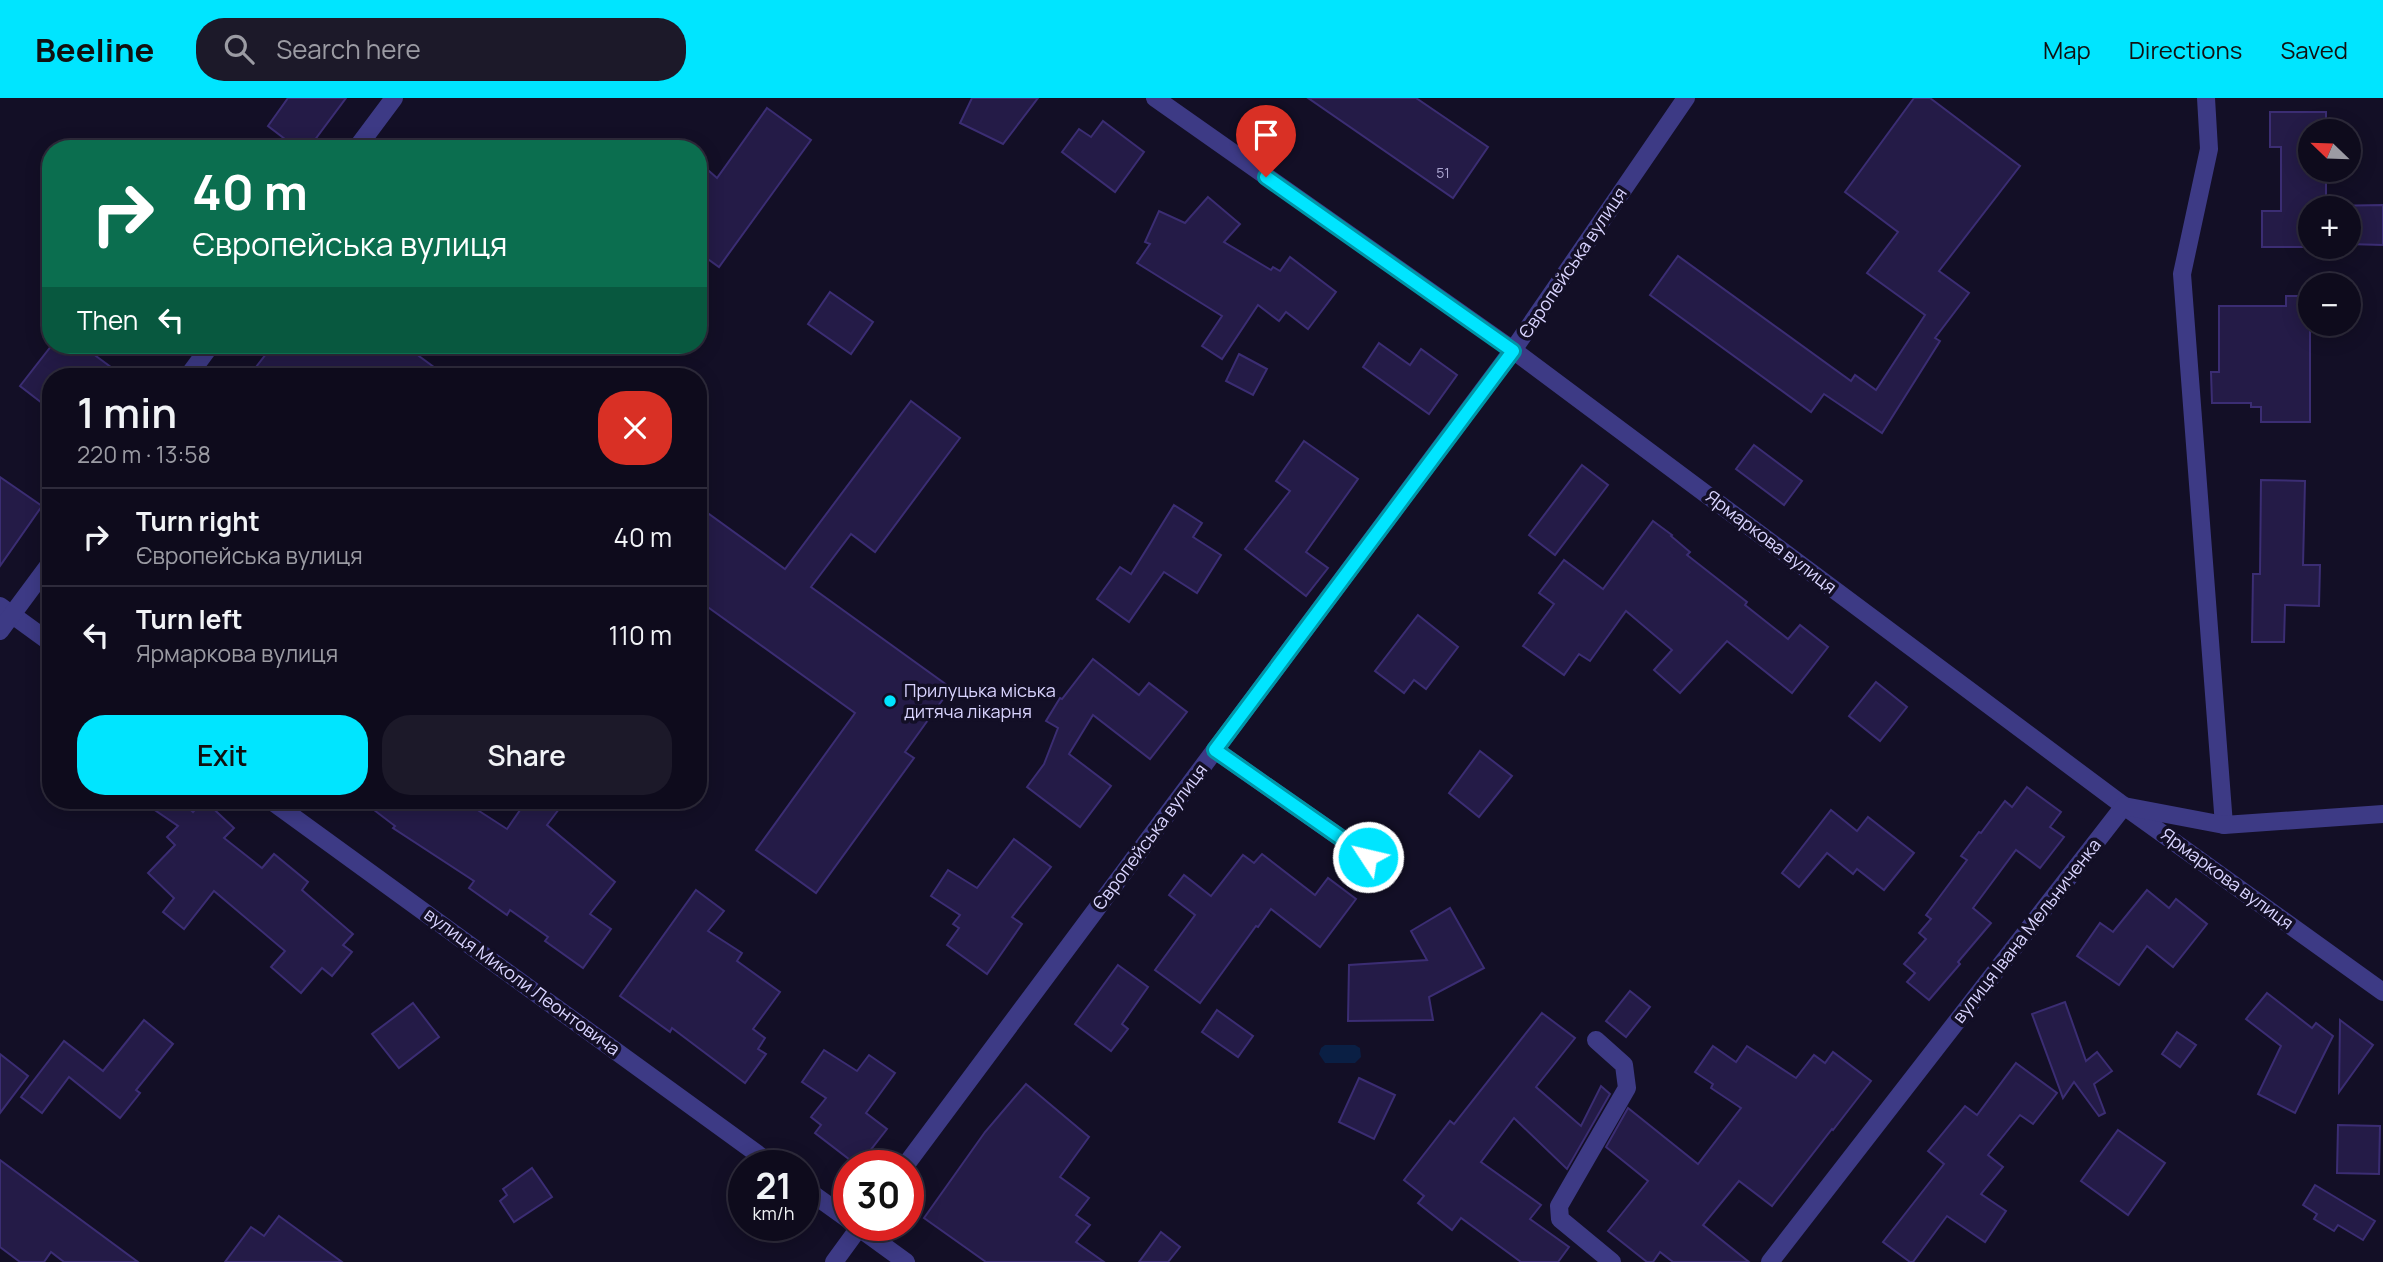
<!DOCTYPE html>
<html lang="en">
<head>
<meta charset="utf-8">
<style>
	body { margin:0; font-family:Manrope,sans-serif; background:#1c1929; color:#f1f3f6; height:100vh; display:flex; flex-direction:column; font-size:26px; white-space:nowrap }
	* { box-sizing:border-box; margin:0 }
	p { font-size:23px; color:#9b9ba3 }
	.icon { flex:none; width:38px; height:38px; fill:none; stroke:currentColor; stroke-width:2; stroke-linecap:round; stroke-linejoin:round }
	.map { position:relative; flex:1; overflow:hidden }
	.drawer { position:absolute; left:42px; top:270px; width:665px; height:441px; display:flex; flex-direction:column; background:#0e0b1c; border-radius:28px; box-shadow:0 4px 18px #0003,0 0 0 2px #2e2b3b }
	.drawer>* { flex:none }
	.banner { position:absolute; left:42px; top:42px; width:665px; height:214px; border-radius:28px; box-shadow:0 4px 18px #0003,0 0 0 2px #2e2b3b; background:#0b6e4f; color:#fff; overflow:hidden }
	.needle { width:46px; rotate:293deg }
	.fabs { position:absolute; left:2298px; top:21px; display:grid; gap:14px }
	.fabs a { display:grid; place-items:center; width:63px; height:63px; border-radius:50%; background:#0e0b1c; box-shadow:0 4px 18px #0003,0 0 0 2px #2e2b3b; font-size:35px }
	.speed { position:absolute; left:728px; top:1052px; display:flex; gap:14px; font-size:35px; font-weight:700; text-align:center }
	.speed>* { display:grid; place-content:center; width:91px; height:91px; border-radius:50%; background:#0e0b1c; box-shadow:0 4px 18px #0003,0 0 0 2px #2e2b3b; line-height:1 }
	.speed small { font-size:18px; font-weight:400 }
	.speed .limit { border:10px solid #d22; background:#fff; color:#111 }
	.pin { position:absolute; display:grid; place-items:center; width:60px; height:60px; color:#fff; margin:-72px -30px; border-radius:50% 50% 50% 0; rotate:-45deg; box-shadow:0 0 7px #0007 }
	.pin .icon { rotate:45deg }
	.me { position:absolute; width:77px; margin:-38px; rotate:305deg; stroke-linejoin:round; filter:drop-shadow(0 0 5px #0008) }
	.turn { display:flex; align-items:center; gap:24px; height:147px; padding:0 35px; font-size:32px }
	.turn .icon { width:91px; height:91px; stroke-width:2.5 }
	.turn b { display:block; font-size:49px; line-height:60px }
	.then { display:flex; align-items:center; height:66px; padding:0 35px; background:#0003; gap:14px; font-size:26px }
	.round { display:grid; place-items:center; flex:none; width:74px; height:74px; border-radius:28px; background:#1c1929 }
	.summary { display:flex; align-items:center; justify-content:space-between; height:119px; padding:0 35px }
	h1 { font-size:42px; font-weight:600; line-height:52px }
	.cta { display:flex; gap:14px; margin-top:auto; padding:14px 35px }
	.cta a { flex:1; height:80px; border-radius:28px; background:#00e5ff; color:#111; font-size:28px; font-weight:600; line-height:80px; text-align:center }
	.cta a+a { background:#1c1929; color:#f1f3f6 }
	ul { padding:0; list-style:none }
	li { display:flex; align-items:center; gap:21px; height:98px; padding:0 35px; border-top:2px solid #2e2b3b }
	li div { flex:1 }
	li b { display:block; font-size:26px }
	li em { font-style:normal }
	header { display:flex; align-items:center; gap:42px; box-sizing:border-box; height:98px; padding:0 35px; background:#00e5ff; color:#111 }
	header strong { font-size:33px }
	nav { display:flex; gap:38px; margin-inline-start:auto; font-size:24px }
	.search { width:490px; height:63px; background:#1c1929; display:flex; align-items:center; gap:18px; box-sizing:border-box; padding:0 24px; border-radius:28px; color:#9b9ba3; font-size:26px }
	.map>svg:first-child { display:block }
	.water { fill:#0a1f44 }
	.building { fill:#241b47; stroke:#3b2d73; stroke-width:2 }
	.lines { fill:none; stroke-linecap:round; stroke-linejoin:round }
	.minor { stroke:#3d3a85; stroke-width:18 }
	.route-casing { stroke:#0095a6; stroke-width:18 }
	.route { stroke:#00e5ff; stroke-width:12 }
	.poi-dot { fill:#00e5ff; stroke:#130f26; stroke-width:2.5 }
	.labels { text-anchor:middle; stroke-width:7; stroke-linejoin:round; paint-order:stroke }
	.number-label { font-size:14px; fill:#aca6d1 }
	.street-label { font-size:18px; fill:#d9d4ff; stroke:#130f26 }
	.poi-label { font-size:18px; fill:#d9d4ff; stroke:#130f26; text-anchor:start }
</style>
</head>
<body>
<header>
<strong>Beeline</strong>
<div class="search"><svg class="icon" aria-label="search" viewBox="0 0 24 24"><circle cx="10" cy="10" r="6"/><path d="M15 15l6 6"/></svg>Search here</div>
<nav><a>Map</a><a>Directions</a><a>Saved</a></nav>
</header>
<div class="map">
<svg width="2383" height="1164" viewBox="0 0 2383 1164">
	<rect width="100%" height="100%" fill="#130f26"/>
	<polygon class="water" points="1325,947 1355,947 1360,950 1361,959 1355,965 1325,965 1319,956 1321,950"/>
	<g class="building">
		<polygon points="288,0 346,0 308,51 298,51 268,28"/>
		<polygon points="972,0 1038,0 1003,46 960,25"/>
		<polygon points="1308,0 1416,0 1488,49 1453,100"/>
		<polygon points="1914,0 1930,0 2020,68 1939,173 1969,195 1935,240 1940,243 1882,335 1824,296 1811,314 1650,197 1678,158 1851,283 1855,277 1876,292 1925,217 1867,175 1898,134 1845,94"/>
		<polygon points="767,10 811,42 719,169 698,154 698,88 709,73 717,80"/>
		<polygon points="2270,14 2326,14 2326,33 2310,33 2310,72 2326,72 2326,108 2383,107 2383,147 2348,146 2348,110 2310,110 2310,149 2335,149 2262,149 2262,113 2281,113 2281,49 2270,49"/>
		<polygon points="1103,23 1144,54 1115,94 1062,54 1079,31 1091,39"/>
		<polygon points="1208,99 1240,126 1224,144 1271,172 1273,169 1280,173 1290,159 1336,194 1308,231 1286,214 1279,223 1258,207 1222,261 1202,248 1222,218 1137,165 1150,146 1145,144 1159,113 1185,125"/>
		<polygon points="830,194 873,224 851,256 808,226"/>
		<polygon points="2286,198 2310,198 2310,324 2261,324 2261,309 2251,309 2251,305 2212,305 2211,274 2219,274 2219,208 2286,208"/>
		<polygon points="1379,245 1410,267 1421,251 1457,277 1429,316 1363,269"/>
		<polygon points="52,247 81,247 123,278 51,278 51,312 20,288"/>
		<polygon points="273,247 427,247 419,258 446,278 249,278"/>
		<polygon points="1239,256 1267,271 1253,297 1226,283"/>
		<polygon points="911,303 960,340 875,454 851,436 811,489 951,590 905,654 914,660 816,795 756,752 855,615 698,502 698,408 785,471"/>
		<polygon points="1304,343 1358,381 1306,454 1328,470 1306,498 1245,451 1290,393 1276,383"/>
		<polygon points="1754,347 1802,383 1784,407 1736,371"/>
		<polygon points="1582,367 1608,387 1555,457 1529,437"/>
		<polygon points="0,379 42,408 0,468"/>
		<polygon points="2261,382 2305,383 2303,467 2320,467 2319,508 2285,507 2284,544 2252,544 2253,476 2260,476"/>
		<polygon points="1174,407 1202,425 1193,439 1221,457 1197,495 1164,474 1129,524 1097,501 1120,469 1131,476"/>
		<polygon points="1653,423 1672,437 1671,438 1690,454 1687,457 1747,504 1745,507 1788,541 1800,527 1828,549 1792,595 1727,543 1680,595 1654,572 1672,552 1626,513 1590,563 1579,556 1564,577 1523,548 1554,506 1539,495 1564,462 1603,491"/>
		<polygon points="1418,517 1458,549 1426,591 1414,582 1404,595 1375,573"/>
		<polygon points="1093,561 1139,597 1149,585 1187,614 1150,661 1093,617 1069,656 1111,688 1080,729 1027,689 1044,666 1058,630 1046,623 1060,600 1062,601"/>
		<polygon points="1876,584 1907,609 1880,643 1849,618"/>
		<polygon points="1480,653 1512,678 1479,719 1449,695"/>
		<polygon points="2027,689 2061,714 2050,729 2064,739 2040,770 2016,752 1973,810 1991,825 1958,864 1960,866 1929,902 1907,884 1915,875 1904,866 1926,841 1919,835 1931,821 1926,817 1967,762 1961,758 1979,734 1981,735 2005,703 2012,709"/>
		<polygon points="140,702 180,702 193,714 204,702 234,730 224,740 262,770 274,756 308,784 302,792 353,836 343,847 352,854 332,878 322,870 301,895 271,869 285,853 214,793 184,831 163,814 174,800 148,775 175,747 167,739 178,728"/>
		<polygon points="361,702 462,702 507,731 527,702 546,702 559,711 547,727 615,784 590,816 611,831 583,870 545,843 548,839 510,812 507,817 469,790 474,783 393,730 395,728"/>
		<polygon points="1831,712 1857,733 1868,719 1914,755 1884,792 1857,771 1853,776 1827,755 1799,789 1782,775"/>
		<polygon points="1014,741 1051,769 1012,819 1022,826 987,876 947,847 959,830 953,826 960,817 931,798 948,772 977,790"/>
		<polygon points="1262,756 1315,797 1328,780 1356,801 1320,849 1271,811 1258,829 1256,828 1200,905 1155,872 1195,817 1169,797 1184,777 1211,798 1243,757 1254,765"/>
		<polygon points="696,792 724,813 708,833 742,855 737,863 780,894 753,931 765,940 758,951 766,956 745,985 672,930 670,934 620,898"/>
		<polygon points="2147,792 2169,810 2176,801 2207,826 2173,869 2147,848 2119,887 2077,858 2100,825 2113,834"/>
		<polygon points="1450,810 1484,870 1429,899 1433,922 1348,923 1349,867 1427,862 1411,833"/>
		<polygon points="1118,867 1148,889 1122,926 1128,931 1111,953 1075,926"/>
		<polygon points="1630,893 1650,909 1626,939 1606,923"/>
		<polygon points="2267,895 2312,930 2316,925 2333,938 2295,1015 2258,996 2281,948 2246,921"/>
		<polygon points="2065,904 2086,963 2097,954 2112,973 2094,986 2105,1015 2099,1018 2074,984 2063,1000 2032,916"/>
		<polygon points="413,905 439,939 399,970 372,936"/>
		<polygon points="1217,912 1253,938 1238,959 1202,934"/>
		<polygon points="1542,915 1575,940 1536,989 1581,1028 1601,988 1610,996 1567,1071 1514,1020 1481,1064 1541,1107 1530,1121 1569,1149 1558,1164 1521,1164 1461,1120 1452,1132 1418,1105 1424,1098 1404,1082 1450,1023 1454,1026"/>
		<polygon points="144,922 173,946 136,992 140,995 120,1020 69,979 42,1015 21,999 64,943 103,973"/>
		<polygon points="2340,922 2373,947 2339,994"/>
		<polygon points="2177,934 2196,947 2180,969 2162,956"/>
		<polygon points="1713,948 1736,964 1747,948 1796,980 1814,957 1825,965 1833,954 1871,983 1833,1032 1832,1031 1772,1108 1739,1083 1703,1127 1749,1164 1673,1164 1660,1154 1653,1164 1647,1164 1608,1133 1648,1083 1606,1049 1628,1010 1698,1066 1741,1010 1711,990 1713,986 1695,974"/>
		<polygon points="824,952 857,973 869,957 895,975 866,1015 887,1031 858,1068 815,1035 821,1027 811,1019 826,1000 802,984"/>
		<polygon points="0,956 28,978 0,1015"/>
		<polygon points="2016,965 2057,995 2033,1026 2020,1017 1988,1057 2003,1069 1981,1096 2006,1113 1985,1144 1947,1118 1913,1164 1910,1164 1883,1144 1944,1066 1928,1053 1965,1008 1977,1017"/>
		<polygon points="1359,980 1395,997 1374,1041 1339,1024"/>
		<polygon points="1026,986 1089,1039 1060,1079 1089,1100 1076,1117 1090,1127 1076,1144 1104,1164 986,1164 924,1120 985,1034"/>
		<polygon points="2338,1027 2380,1028 2379,1076 2337,1075"/>
		<polygon points="2118,1032 2165,1065 2128,1117 2081,1083"/>
		<polygon points="0,1062 138,1164 64,1164 51,1154 44,1164 20,1164 0,1149"/>
		<polygon points="532,1070 552,1099 514,1124 500,1103 507,1097 503,1091"/>
		<polygon points="2315,1087 2375,1123 2363,1142 2338,1127 2334,1133 2314,1121 2317,1116 2303,1107"/>
		<polygon points="279,1118 342,1164 225,1164 251,1129 264,1138"/>
		<polygon points="1161,1134 1180,1149 1168,1164 1139,1164"/>
	</g>
	<g class="lines">
		<g class="minor">
			<polyline points="1155,0 1513,252 2124,708 2383,894"/>
			<polyline points="2206,0 2209,51 2182,176 2224,727"/>
			<polyline points="356,51 394,0"/>
			<polyline points="188,278 211,247"/>
			<polyline points="0,508 51,545"/>
			<polyline points="0,533 51,464"/>
			<polyline points="1215,652 1368,759"/>
			<polyline points="270,702 774,1068"/>
			<polyline points="1596,942 1624,967 1627,990 1559,1108 1560,1121 1612,1164"/>
			<polyline points="905,1068 1513,252 1686,0"/>
			<polyline points="803,1089 849,1122"/>
			<polyline points="855,1127 906,1164"/>
			<polyline points="834,1164 861,1127"/>
			<polyline points="1770,1164 2124,708 2224,727 2383,716"/>
		</g>
	</g>
	<g class="lines">
		<g class="route-casing">
			<polyline id="route" points="1266,79 1513,253 1215,652 1368,759"/>
		</g>
		<use href="#route" class="route"/>
	</g>
	<circle class="poi-dot" cx="890" cy="603" r="7"/>
	<g class="labels">
		<g class="number-label">
			<text x="1443" y="80">51</text>
		</g>
		<g class="street-label">
			<text transform="translate(1573 165) rotate(-56)" y="6">Європейська вулиця</text>
			<text transform="translate(1771 444) rotate(37)" y="6">Ярмаркова вулиця</text>
			<text transform="translate(1150 739) rotate(-53)" y="6">Європейська вулиця</text>
			<text transform="translate(2227 781) rotate(36)" y="6">Ярмаркова вулиця</text>
			<text transform="translate(2027 833) rotate(-52)" y="6">вулиця Івана Мельниченка</text>
			<text transform="translate(522 884) rotate(36)" y="6">вулиця Миколи Леонтовича</text>
		</g>
		<g class="poi-label">
			<text x="904" y="599">Прилуцька міська<tspan x="904" dy="21">дитяча лікарня</tspan></text>
		</g>
	</g>
</svg>
<div class="fabs">
<a><svg class="needle" viewBox="-14 -14 28 28"><path d="M0-13l5 13h-10z" fill="#e53935"/><path d="M0 13l5-13h-10z" fill="#9b9ba3"/></svg></a>
<a>+</a>
<a>−</a>
</div>
<div class="speed"><div>21<small>km/h</small></div><div class="limit">30</div></div>
<div class="pin" style="left:1266px;top:79px;background:#d93025"><svg class="icon" aria-label="arrive" viewBox="0 0 24 24"><path d="M6 21V4h12l-3 4 3 4H6"/></svg></div>
<svg class="me" style="left:1368px;top:759px" viewBox="-20 -20 40 40"><circle r="17" fill="#00e5ff" stroke="#fff" stroke-width="3"/><path d="M0-11L8 9 0 5-8 9z" fill="#fff"/></svg>
<div class="banner">
<div class="turn"><svg class="icon" aria-label="right" viewBox="0 0 24 24"><path d="M7 20v-9h11M14 6l5 5-5 5"/></svg><div><b>40 m</b>Європейська вулиця</div></div>
<div class="then">Then<svg class="icon" aria-label="left" viewBox="0 0 24 24"><path d="M17 20v-9H6M10 6l-5 5 5 5"/></svg></div>
</div>
<section class="drawer">
<div class="summary"><div><h1>1 min</h1><p>220 m · 13:58</p></div><a class="round" style="background:#d93025;color:#fff"><svg class="icon" aria-label="close" viewBox="0 0 24 24"><path d="M6 6l12 12M18 6L6 18"/></svg></a></div>
<ul>
<li><svg class="icon" aria-label="right" viewBox="0 0 24 24"><path d="M7 20v-9h11M14 6l5 5-5 5"/></svg><div><b>Turn right</b><p>Європейська вулиця</p></div><em>40 m</em></li>
<li><svg class="icon" aria-label="left" viewBox="0 0 24 24"><path d="M17 20v-9H6M10 6l-5 5 5 5"/></svg><div><b>Turn left</b><p>Ярмаркова вулиця</p></div><em>110 m</em></li>
</ul>
<div class="cta"><a>Exit</a><a>Share</a></div>
</section>
</div>
</body>
</html>
